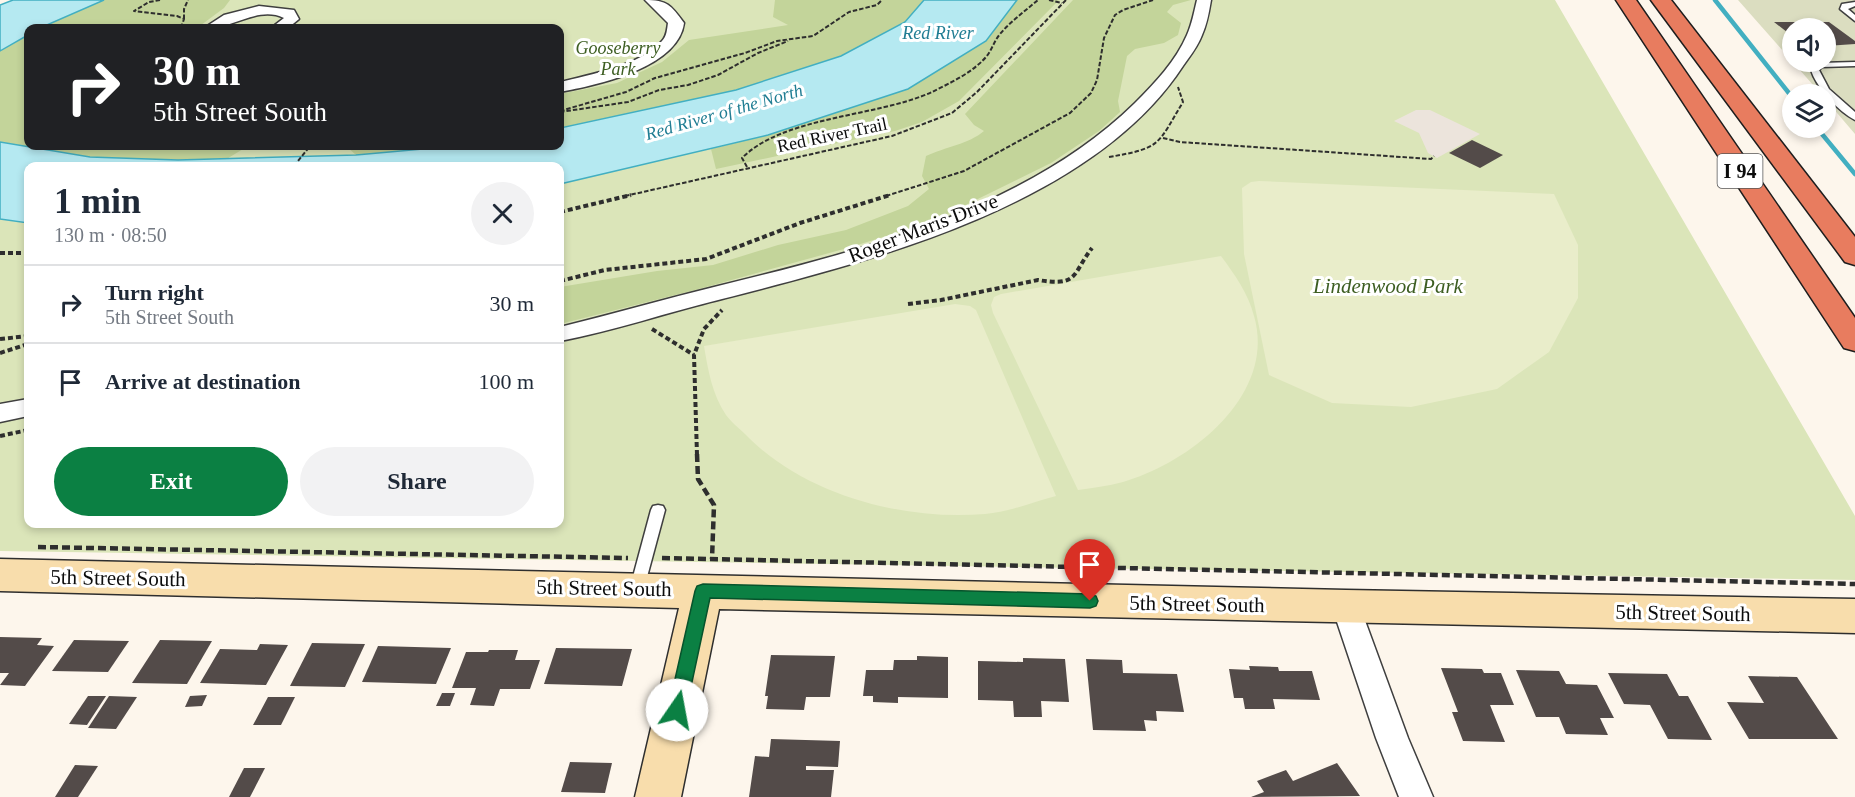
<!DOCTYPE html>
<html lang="en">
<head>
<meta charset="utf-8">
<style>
	body { margin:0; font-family:"Times New Roman",serif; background:#f2f2f3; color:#1f2937; height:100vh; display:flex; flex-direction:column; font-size:22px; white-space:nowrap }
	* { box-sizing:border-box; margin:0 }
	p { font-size:20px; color:#747a83 }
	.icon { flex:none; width:33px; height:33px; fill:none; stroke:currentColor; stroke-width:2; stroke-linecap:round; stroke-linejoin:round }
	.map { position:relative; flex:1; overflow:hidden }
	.drawer { position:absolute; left:24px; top:162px; width:540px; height:366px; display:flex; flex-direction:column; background:#fff; border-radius:12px; box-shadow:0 3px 9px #0003 }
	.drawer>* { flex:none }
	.guide { position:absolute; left:24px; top:24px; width:540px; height:126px; border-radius:12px; box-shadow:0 3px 9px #0003; background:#202124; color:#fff; overflow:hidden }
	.fabs { position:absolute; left:1782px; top:18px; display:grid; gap:12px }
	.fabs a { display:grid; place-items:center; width:54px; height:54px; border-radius:50%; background:#fff; box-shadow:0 3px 9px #0003; font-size:30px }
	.pin { position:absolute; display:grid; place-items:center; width:51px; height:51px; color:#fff; margin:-62px -26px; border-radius:50% 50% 50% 0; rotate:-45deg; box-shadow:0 0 6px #0007 }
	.pin .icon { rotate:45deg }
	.me { position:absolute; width:66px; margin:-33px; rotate:12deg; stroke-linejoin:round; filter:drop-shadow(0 0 4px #0008) }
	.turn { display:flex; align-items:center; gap:21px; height:126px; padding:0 30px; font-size:27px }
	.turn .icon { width:78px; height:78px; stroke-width:2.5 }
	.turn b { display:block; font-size:42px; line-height:51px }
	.round { display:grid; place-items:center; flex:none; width:63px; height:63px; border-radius:32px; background:#f2f2f3 }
	.overview { display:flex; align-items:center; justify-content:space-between; height:102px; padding:0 30px }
	h1 { font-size:36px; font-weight:600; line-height:45px }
	.action { display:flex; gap:12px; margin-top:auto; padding:12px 30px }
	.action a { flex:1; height:69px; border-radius:36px; background:#0b8043; color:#fff; font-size:24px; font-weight:600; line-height:69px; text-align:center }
	.action a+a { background:#f2f2f3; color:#1f2937 }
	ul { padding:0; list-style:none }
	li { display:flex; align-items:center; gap:18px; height:78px; padding:0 30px; border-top:2px solid #e0e1e3 }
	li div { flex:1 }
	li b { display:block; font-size:22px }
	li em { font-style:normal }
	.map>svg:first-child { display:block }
	.green { fill:#dbe5b9 }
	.forest { fill:#c3d49a }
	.cemetery { fill:#dbddc0; fill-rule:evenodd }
	.pitch { fill:#e9edca }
	.plaza { fill:#ece4dc }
	.water { fill:#b5e9f1; stroke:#42afc1; stroke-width:1.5 }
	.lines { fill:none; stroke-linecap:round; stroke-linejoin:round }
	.stream { stroke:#42afc1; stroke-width:4.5 }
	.building { fill:#534b49 }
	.lane-casing { stroke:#3f3f3f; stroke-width:3 }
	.street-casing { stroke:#3f3f3f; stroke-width:3 }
	.secondary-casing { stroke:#2e2e2e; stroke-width:3 }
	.highway-casing { stroke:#1d1d1d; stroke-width:3 }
	.path-far2 { stroke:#2e2e2e; stroke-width:2; stroke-dasharray:4.5 2; stroke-linecap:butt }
	.path-far1 { stroke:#2e2e2e; stroke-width:4; stroke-dasharray:5 3; stroke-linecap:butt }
	.path { stroke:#2e2e2e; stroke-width:4.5; stroke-dasharray:8 4; stroke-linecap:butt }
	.lane { fill:#fff; fill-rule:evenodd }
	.street { fill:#fff; fill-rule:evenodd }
	.secondary { fill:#f8ddac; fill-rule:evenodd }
	.highway { fill:#e87c5f; fill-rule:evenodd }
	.route { fill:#0b8043; stroke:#07532c; stroke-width:1.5 }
	.labels { text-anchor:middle; stroke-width:6; stroke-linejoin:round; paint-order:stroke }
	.far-water-label { font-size:18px; font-style:italic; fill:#207d93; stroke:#fff }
	.far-park-label { font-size:18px; font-style:italic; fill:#3d5e22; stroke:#fff }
	.far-street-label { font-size:18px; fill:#0c0c0c; stroke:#fff }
	.shield { fill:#fff; stroke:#555; stroke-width:1.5 }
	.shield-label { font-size:20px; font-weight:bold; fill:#0c0c0c }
	.street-label { font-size:21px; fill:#0c0c0c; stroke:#fff }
	.park-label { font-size:21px; font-style:italic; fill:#3d5e22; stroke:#fff }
</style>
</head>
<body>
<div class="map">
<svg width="1855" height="797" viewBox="0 0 1855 797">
	<rect width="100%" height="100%" fill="#fdf6ec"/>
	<g class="green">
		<polygon points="104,0 924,0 560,128 560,28 40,28"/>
		<polygon points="1017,0 1555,0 1855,516 1855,580 0,551 0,219 28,223 28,524 560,524 560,184 768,135 908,89 986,41"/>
		<polygon points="28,35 28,146 456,146 356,155 178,160 90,157 0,142 0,51"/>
	</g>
	<g class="forest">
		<polygon points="104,0 230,0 224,8 197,28 40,28"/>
		<polygon points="775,0 924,0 905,22 841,56 736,90 560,128 560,94 617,83 662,62 689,40 788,25 773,17"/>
		<polygon points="1017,0 1059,0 959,101 922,122 895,131 716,169 711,149 768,135 908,89 986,41"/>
		<path d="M1073 0H1191L1173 5 1167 12 1181 23 1178 35 1164 43 1135 49 1127 56 1118 101 1120 112 1099 131 1051 163 931 222 851 247 699 289 560 324V287L657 271 713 265 778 245 846 230 908 206 929 189 922 176 926 156C945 147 969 144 984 131L974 125 965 114Z"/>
		<polygon points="28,35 28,146 248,146 225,160 178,160 90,157 0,142 0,51"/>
		<polygon points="346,146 456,146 356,155"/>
	</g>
	<path class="cemetery" d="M1738 0H1855V134L1826 100V94H1821ZM1792 28H1826V62H1792Z"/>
	<g class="pitch">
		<polygon points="1259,181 1554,194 1578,245 1578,298 1549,352 1497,389 1411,407 1332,403 1269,375 1244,254 1242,188 1251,182"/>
		<path d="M1221 256C1235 275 1248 293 1254 316 1277 395 1190 463 1123 482 1108 486 1092 488 1078 490L993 313 991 305 994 297 1001 294Z"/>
		<path d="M955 304 970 306 976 310 1056 496C1033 502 1009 512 985 514 903 521 804 495 745 434 739 428 731 422 726 415 712 394 708 370 704 346Z"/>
	</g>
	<polygon class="plaza" points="1416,110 1430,110 1480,134 1437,158 1428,153 1419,133 1394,121"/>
	<g class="water">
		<polygon points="13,0 104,0 40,28 28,28 28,35 0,51 0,5"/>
		<polygon points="924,0 1017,0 986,41 908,89 768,135 560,184 560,166 28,166 28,223 0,219 0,142 90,157 178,160 356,155 456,146 560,146 560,128 736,90 841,56 905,22"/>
	</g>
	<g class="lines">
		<g class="stream">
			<polyline points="1715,0 1792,97"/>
			<polyline points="1817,128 1855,174"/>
		</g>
	</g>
	<g class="building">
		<polygon points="1774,22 1829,22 1855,41 1855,44 1826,46 1826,28 1792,28 1792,36"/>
		<polygon points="1472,140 1503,155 1480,168 1449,153"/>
		<polygon points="0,637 42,638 37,645 54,646 25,686 0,685 9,673 0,673"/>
		<polygon points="74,640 129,641 108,672 52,671"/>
		<polygon points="160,640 212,641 187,684 132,683"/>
		<polygon points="312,643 365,644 345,687 290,686"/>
		<polygon points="260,644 288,645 266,685 200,683 220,649 257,650"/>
		<polygon points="378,646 451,648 436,684 362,682"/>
		<polygon points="556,648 632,649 622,686 544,684"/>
		<polygon points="489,650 518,650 515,660 540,660 530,689 500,689 494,706 470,705 476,688 452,688 466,652 488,652"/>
		<polygon points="771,655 835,656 830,697 806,697 804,710 766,709 768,696 765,696"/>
		<polygon points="917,656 948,657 948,698 898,697 898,703 873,702 873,696 863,696 866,670 893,670 894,660 917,660"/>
		<polygon points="1023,658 1065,659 1069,702 1041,701 1042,717 1014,717 1013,701 978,700 978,661 1023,662"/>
		<polygon points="1086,659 1122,660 1123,673 1177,674 1184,712 1156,711 1157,721 1144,720 1146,731 1093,730"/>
		<polygon points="1249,666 1278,667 1279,671 1312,671 1320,700 1273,699 1275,709 1245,709 1243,698 1234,698 1229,669 1250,670"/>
		<polygon points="1441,668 1482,669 1484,673 1501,673 1514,705 1490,705 1505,742 1463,741 1452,712 1458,712"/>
		<polygon points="1516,670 1559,671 1566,684 1597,685 1614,718 1600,718 1608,735 1566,734 1559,717 1536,717"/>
		<polygon points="1608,673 1667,674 1679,696 1688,696 1712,740 1668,739 1650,705 1624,704"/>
		<polygon points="1748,676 1797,677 1838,739 1749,739 1727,702 1764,703"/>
		<polygon points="442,693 455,693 450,706 436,706"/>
		<polygon points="207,695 202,706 185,707 190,696"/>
		<polygon points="88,696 106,696 87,725 69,724"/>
		<polygon points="109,696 137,697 116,729 88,728"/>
		<polygon points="268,697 295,697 281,725 253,725"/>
		<polygon points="771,739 840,741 838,767 806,766 806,770 834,770 831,797 749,797 755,756 769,757"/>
		<polygon points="570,762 612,763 605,793 561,792"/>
		<polygon points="1337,763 1360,796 1251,797 1264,792 1257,781 1286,770 1293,781"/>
		<polygon points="75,765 98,766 78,797 55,797"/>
		<polygon points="244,768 265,768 250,797 229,797"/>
	</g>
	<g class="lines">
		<g class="lane-casing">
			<g id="lane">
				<polygon points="1855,2 1855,6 1848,9 1855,15 1855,21 1840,9 1842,4"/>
				<path d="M1855 62V66L1822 67 1819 70 1829 89 1855 112V120C1839 112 1816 87 1811 70L1820 63Z"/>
				<polygon points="658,505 663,506 665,510 644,588 642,592 637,594 632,592 630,588 651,510 653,506"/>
			</g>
		</g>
		<g class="street-casing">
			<g id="street">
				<path d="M645 0C667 0 671 5 684 23 678 68 597 85 560 92V82C589 75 642 65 662 41 667 36 667 29 668 23Z"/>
				<path d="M1197 0H1211C1209 12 1207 24 1202 35 1198 46 1190 56 1183 66 1092 205 874 260 722 299 668 312 614 331 560 341V327C613 314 665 299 718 286 861 251 1027 209 1135 103 1154 84 1176 61 1187 35 1192 24 1194 12 1197 0Z"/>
				<path d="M259 6 294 10 299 19 288 28H271L284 18C257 5 230 31 204 28L224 15Z"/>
				<polygon points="28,399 28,416 0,422 0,404"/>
				<polygon points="1346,595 1356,598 1360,607 1408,738 1433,797 1399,797 1376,738 1332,607 1336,598"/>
			</g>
		</g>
		<g class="secondary-casing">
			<polygon id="secondary" points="0,559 1346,590 1855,599 1855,633 719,609 681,797 635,797 679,608 0,591"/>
		</g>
		<g class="highway-casing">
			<g id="highway">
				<polygon points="1616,0 1636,0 1855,318 1855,351 1844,348"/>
				<polygon points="1651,0 1671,0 1855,237 1855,265 1845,262"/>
			</g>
		</g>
		<g class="path-far2">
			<polyline points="160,0 149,2 134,11 177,16 184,19 181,28"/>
			<polyline points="1049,0 1062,3"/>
			<polyline points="184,19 184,9 188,0"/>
			<polyline points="560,111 626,92 655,78 745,53 777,41 813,36 849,12 877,5 882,0"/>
			<polyline points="560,112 628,102 659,90 688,85 718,75 758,53 788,41"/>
			<polyline points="1163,138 1180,142 1431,159 1434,156"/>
			<path d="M1109 157C1162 148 1157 145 1183 102L1178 87"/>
			<polyline points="294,166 310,146"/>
			<path d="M747 167 742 158C784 116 877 117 932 92 950 83 972 73 986 57 992 50 994 41 1000 34 1011 21 1025 11 1038 0"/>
			<polyline points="625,196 892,136 952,113 977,92 1066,0"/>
			<polyline points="886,196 964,171 1070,113 1091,93 1097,80 1104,38 1115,15 1123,10 1153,0"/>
		</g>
		<g class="path-far1">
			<polyline points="560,212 631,195"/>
			<polyline points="0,253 28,253"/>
			<polyline points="560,281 605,270 706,259 800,223 890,195"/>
			<path d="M908 304 941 300 1038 280C1079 287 1072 274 1092 248"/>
			<polyline points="652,329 694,355"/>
			<polyline points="0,339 28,336"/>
			<polyline points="0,353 28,344"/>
			<polyline points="0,436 28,430"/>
			<polyline points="697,455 694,355 704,329 722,310"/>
		</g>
		<g class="path">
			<polyline points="697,454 698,479 714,505 712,559"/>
			<polyline points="38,547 628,558"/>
			<polyline points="662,558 1855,584"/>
		</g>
		<use href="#lane" class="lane"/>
		<use href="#street" class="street"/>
		<use href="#secondary" class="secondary"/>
		<use href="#highway" class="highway"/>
	</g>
	<polygon class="route" points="703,584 1090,594 1096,596 1098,601 1096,606 1090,608 710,598 686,710 683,716 677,718 670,716 668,710 695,591 697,586"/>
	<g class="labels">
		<g class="far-water-label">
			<text x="938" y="39">Red River</text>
			<text transform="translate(724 112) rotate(-16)" y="6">Red River of the North</text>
		</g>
		<g class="far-park-label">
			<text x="618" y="54">Gooseberry<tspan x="618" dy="21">Park</tspan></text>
		</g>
		<g class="far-street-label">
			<text transform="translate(832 135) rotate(-12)" y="6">Red River Trail</text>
		</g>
		<rect class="shield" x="1717.5" y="154" width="45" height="34" rx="4.5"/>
		<g class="shield-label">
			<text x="1740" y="178">I 94</text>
		</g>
		<g class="street-label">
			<text transform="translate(923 228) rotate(-21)" y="7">Roger Maris Drive</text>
			<text transform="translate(118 578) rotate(1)" y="7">5th Street South</text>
			<text transform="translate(604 588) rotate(1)" y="7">5th Street South</text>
			<text transform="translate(1197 604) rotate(1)" y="7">5th Street South</text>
			<text transform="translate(1683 613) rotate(1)" y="7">5th Street South</text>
		</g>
		<g class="park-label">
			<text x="1388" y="293">Lindenwood Park</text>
		</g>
	</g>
</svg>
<div class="fabs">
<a><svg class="icon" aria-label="sound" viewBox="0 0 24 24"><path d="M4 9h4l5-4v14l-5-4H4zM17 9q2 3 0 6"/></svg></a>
<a><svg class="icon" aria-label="layers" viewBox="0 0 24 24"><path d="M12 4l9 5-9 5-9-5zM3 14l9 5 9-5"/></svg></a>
</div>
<div class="pin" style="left:1090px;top:601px;background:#d93025"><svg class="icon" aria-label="arrive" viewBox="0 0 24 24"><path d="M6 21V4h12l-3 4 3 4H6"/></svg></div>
<svg class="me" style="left:677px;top:710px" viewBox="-20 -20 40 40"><circle r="19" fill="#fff"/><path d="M0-13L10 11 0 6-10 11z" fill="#0b8043"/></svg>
<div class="guide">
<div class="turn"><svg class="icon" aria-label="right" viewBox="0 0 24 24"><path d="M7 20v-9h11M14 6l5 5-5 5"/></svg><div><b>30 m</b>5th Street South</div></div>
</div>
<section class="drawer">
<div class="overview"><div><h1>1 min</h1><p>130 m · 08:50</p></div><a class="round"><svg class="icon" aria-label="close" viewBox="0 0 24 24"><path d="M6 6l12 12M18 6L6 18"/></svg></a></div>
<ul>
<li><svg class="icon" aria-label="right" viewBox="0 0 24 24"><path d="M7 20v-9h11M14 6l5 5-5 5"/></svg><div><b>Turn right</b><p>5th Street South</p></div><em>30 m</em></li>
<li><svg class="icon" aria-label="arrive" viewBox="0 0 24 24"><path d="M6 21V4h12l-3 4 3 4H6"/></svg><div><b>Arrive at destination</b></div><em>100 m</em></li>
</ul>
<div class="action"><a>Exit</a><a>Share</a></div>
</section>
</div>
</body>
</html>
